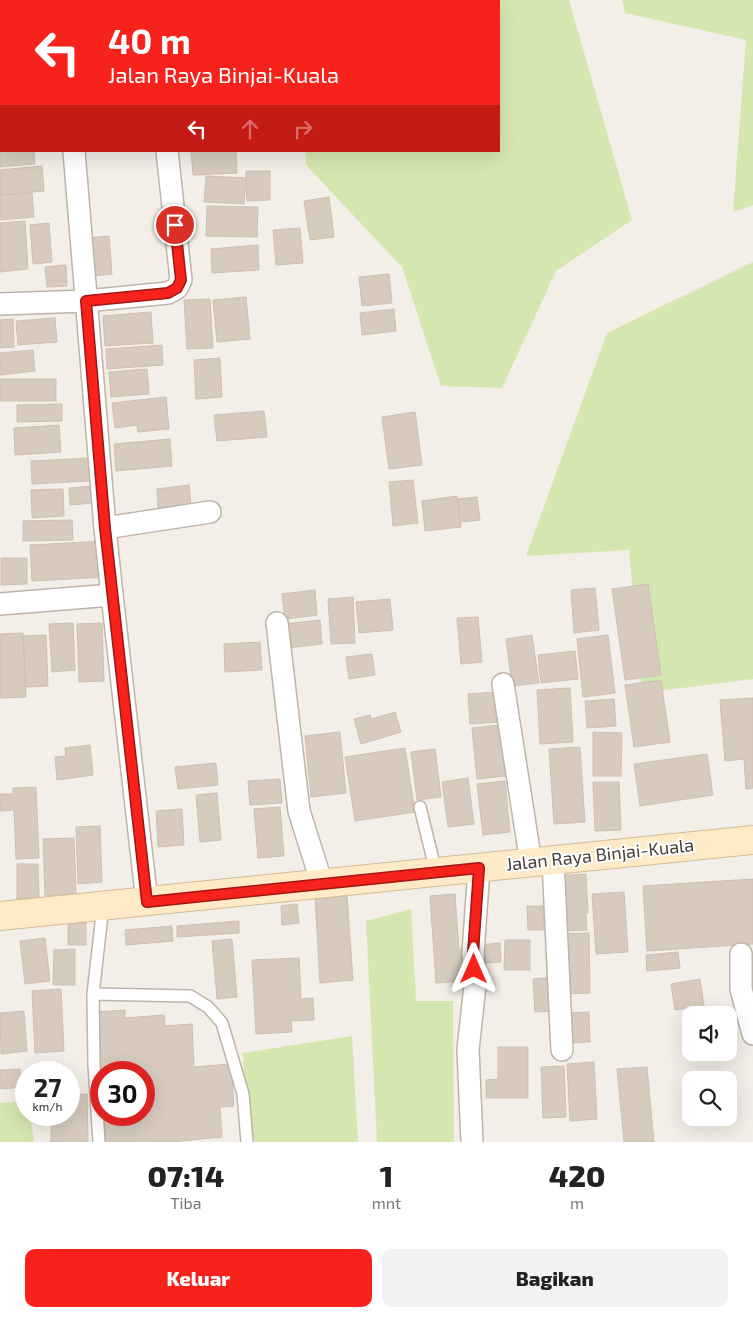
<!DOCTYPE html>
<html lang="id">
<head>
<meta charset="utf-8">
<style>
	body { margin:0; font-family:"Exo 2",sans-serif; background:#f2f2f2; color:#222; height:100vh; display:flex; flex-direction:column; font-size:19px; white-space:nowrap }
	* { box-sizing:border-box; margin:0 }
	p { font-size:16px; color:#767676 }
	.icon { flex:none; width:28px; height:28px; fill:none; stroke:currentColor; stroke-width:2; stroke-linecap:round; stroke-linejoin:round }
	.map { position:relative; height:1142px; overflow:hidden }
	.side { display:flex; flex-direction:column; background:#fff; flex:1 }
	.side>* { flex:none }
	.banner { position:absolute; left:0px; top:0px; width:500px; height:152px; box-shadow:0 5px 20px #0002; background:#f6221b; color:#fff; overflow:hidden }
	.buttons { position:absolute; left:682px; top:1006px; display:grid; gap:10px }
	.buttons a { display:grid; place-items:center; width:55px; height:55px; border-radius:10px; background:#fff; box-shadow:0 5px 20px #0002; font-size:25px }
	.speed { position:absolute; left:15px; top:1061px; display:flex; gap:10px; font-size:25px; font-weight:700; text-align:center }
	.speed>* { display:grid; place-content:center; width:65px; height:65px; border-radius:50%; background:#fff; box-shadow:0 5px 20px #0002; line-height:1 }
	.speed small { font-size:12px; font-weight:400 }
	.speed .limit { border:8px solid #d22; background:#fff; color:#111 }
	.pin { position:absolute; display:grid; place-items:center; width:42px; height:42px; color:#fff; margin:-21px; border:2px solid #fff; border-radius:50%; box-shadow:0 1px 5px #0007 }
	.me { position:absolute; width:55px; margin:-28px; rotate:0deg; stroke-linejoin:round; filter:drop-shadow(0 0 4px #0008) }
	.turn { display:flex; align-items:center; gap:18px; height:105px; padding:0 25px; font-size:22px }
	.turn .icon { width:65px; height:65px; stroke-width:2.5 }
	.turn b { display:block; font-size:35px; line-height:42px }
	.lanes { display:flex; align-items:center; height:48px; padding:0 25px; background:#0003; justify-content:center; gap:25px; direction:ltr }
	.lanes .off { opacity:.35 }
	.eta { display:flex; justify-content:space-evenly; align-items:center; height:85px; text-align:center }
	.eta b { font-size:30px; font-weight:800; line-height:35px }
	.button { display:flex; gap:10px; margin-top:auto; padding:10px 25px }
	.button a { flex:1; height:58px; border-radius:10px; background:#f6221b; color:#fff; font-size:20px; font-weight:800; line-height:58px; text-align:center }
	.button a+a { background:#f2f2f2; color:#222 }
	.map>svg:first-child { display:block }
	.green { fill:#d5e7b0 }
	.building { fill:#d7cbbf; stroke:#cfbfb0 }
	.lines { fill:none; stroke-linecap:round; stroke-linejoin:round }
	.lane-casing { stroke:#beb4a9; stroke-width:14 }
	.street-casing { stroke:#beb4a9; stroke-width:24 }
	.secondary-casing { stroke:#d2bc97; stroke-width:30 }
	.path { stroke:#c0ae9b; stroke-width:3; stroke-dasharray:2.5 2.5; stroke-linecap:butt }
	.lane { stroke:#fff; stroke-width:11 }
	.street { stroke:#fff; stroke-width:21 }
	.secondary { stroke:#feeac6; stroke-width:28 }
	.route-casing { stroke:#a01612; stroke-width:12 }
	.route { stroke:#f6221b; stroke-width:9 }
	.labels { text-anchor:middle; stroke-width:4; stroke-linejoin:round; paint-order:stroke }
	.street-label { font-size:18px; fill:#463e36; stroke:#fff }
</style>
</head>
<body>
<div class="map">
<svg width="753" height="1142" viewBox="0 0 753 1142">
	<rect width="100%" height="100%" fill="#f3eee7"/>
	<g class="green">
		<polygon points="301,0 569,0 632,220 556,271 502,388 441,386 402,267 306,165 305,151 499,151 499,1"/>
		<polygon points="622,0 753,0 753,205 733,212 746,40 625,13"/>
		<polygon points="753,262 753,679 642,693 629,550 526,556 607,333"/>
		<polygon points="411,909 416,1001 453,1001 454,1142 377,1142 366,921"/>
		<polygon points="352,1036 358,1142 247,1142 243,1053"/>
		<polygon points="26,1102 26,1115 30,1115 34,1142 0,1142 0,1103"/>
	</g>
	<g class="building">
		<rect x="241" y="0" width="40" height="1"/>
		<polygon points="0,146 1,151 34,151 35,164 0,167"/>
		<polygon points="191,151 236,151 237,173 193,175"/>
		<polygon points="42,166 44,191 0,195 0,170"/>
		<polygon points="246,171 270,171 270,200 247,201"/>
		<polygon points="206,176 246,178 244,204 204,202"/>
		<polygon points="32,193 34,217 0,220 0,195"/>
		<polygon points="329,197 334,237 310,240 304,201"/>
		<polygon points="207,206 258,207 257,237 206,236"/>
		<polygon points="25,221 28,269 0,272 0,223"/>
		<polygon points="49,223 52,262 33,264 30,225"/>
		<polygon points="300,228 303,263 276,265 273,230"/>
		<polygon points="109,236 112,274 90,276 87,238"/>
		<polygon points="258,245 259,270 212,273 211,249"/>
		<polygon points="66,265 67,286 47,287 45,267"/>
		<polygon points="389,274 392,303 362,306 359,277"/>
		<polygon points="246,297 250,339 217,342 213,300"/>
		<polygon points="210,299 213,348 187,349 184,300"/>
		<polygon points="394,309 396,331 362,335 360,313"/>
		<polygon points="151,312 153,343 105,346 103,316"/>
		<polygon points="55,318 57,342 18,345 16,321"/>
		<polygon points="13,319 14,347 0,348 0,320"/>
		<polygon points="162,345 163,365 107,369 106,349"/>
		<polygon points="33,350 35,371 0,375 0,353"/>
		<polygon points="220,358 222,397 196,399 194,360"/>
		<polygon points="147,369 149,394 111,397 109,372"/>
		<rect x="0" y="379" width="56" height="22"/>
		<polygon points="166,397 169,429 138,432 137,425 115,428 112,403"/>
		<polygon points="62,404 62,421 17,422 17,405"/>
		<polygon points="264,411 267,437 217,441 214,415"/>
		<polygon points="415,412 422,465 389,469 382,417"/>
		<polygon points="59,425 61,452 15,455 14,428"/>
		<polygon points="170,439 172,466 116,471 114,444"/>
		<polygon points="91,458 91,481 32,484 31,461"/>
		<polygon points="413,480 418,523 393,526 389,482"/>
		<polygon points="189,485 191,506 158,508 157,489"/>
		<polygon points="94,486 95,503 70,505 69,488"/>
		<polygon points="63,489 64,516 32,518 31,490"/>
		<polygon points="457,496 461,527 425,531 422,501"/>
		<polygon points="477,497 480,520 460,522 458,499"/>
		<polygon points="72,520 73,540 23,541 23,521"/>
		<polygon points="105,541 107,577 32,581 30,545"/>
		<polygon points="1,558 27,558 27,584 1,585"/>
		<polygon points="648,584 661,675 625,680 612,589"/>
		<polygon points="595,588 599,630 574,633 571,590"/>
		<polygon points="315,590 317,615 285,619 282,594"/>
		<polygon points="353,597 355,643 331,644 328,599"/>
		<polygon points="390,599 393,630 359,633 356,602"/>
		<polygon points="478,617 482,662 461,664 457,618"/>
		<polygon points="320,620 322,644 287,648 284,624"/>
		<polygon points="73,623 75,670 52,672 49,624"/>
		<polygon points="102,623 104,681 79,682 77,624"/>
		<polygon points="23,633 26,697 0,698 0,634"/>
		<polygon points="46,635 48,686 26,687 23,636"/>
		<polygon points="532,635 539,683 512,686 506,639"/>
		<polygon points="608,635 615,693 583,697 577,639"/>
		<polygon points="260,642 262,670 225,672 224,644"/>
		<polygon points="575,651 578,679 541,683 538,655"/>
		<polygon points="372,654 375,675 349,679 346,657"/>
		<polygon points="661,680 670,742 634,747 625,685"/>
		<polygon points="570,688 573,742 540,744 537,690"/>
		<polygon points="497,692 500,722 470,724 468,694"/>
		<polygon points="753,698 753,788 746,789 744,759 725,761 720,700"/>
		<polygon points="614,699 616,726 587,728 585,701"/>
		<polygon points="395,712 401,732 361,744 354,719 370,715 371,719"/>
		<polygon points="500,725 505,776 477,779 472,728"/>
		<polygon points="340,732 346,793 311,797 305,736"/>
		<polygon points="593,732 622,733 621,776 593,776"/>
		<polygon points="90,745 93,775 57,780 55,757 66,756 65,748"/>
		<polygon points="580,747 585,822 554,824 549,749"/>
		<polygon points="405,748 415,812 355,821 345,757"/>
		<polygon points="435,749 441,797 417,800 411,752"/>
		<polygon points="707,754 713,795 640,806 634,764"/>
		<polygon points="216,763 218,785 178,789 175,767"/>
		<polygon points="468,778 474,824 448,827 442,782"/>
		<polygon points="280,779 282,803 250,805 248,781"/>
		<polygon points="505,781 510,832 483,835 477,784"/>
		<polygon points="593,782 619,782 621,830 595,831"/>
		<polygon points="36,787 39,858 16,859 14,810 0,811 0,794 13,794 13,788"/>
		<polygon points="217,793 221,840 200,842 196,795"/>
		<polygon points="280,807 284,856 258,858 254,809"/>
		<polygon points="182,809 184,845 158,847 156,811"/>
		<polygon points="100,826 102,882 78,884 76,827"/>
		<polygon points="74,838 76,894 45,896 43,839"/>
		<polygon points="17,864 38,864 39,898 17,899"/>
		<polygon points="586,874 588,913 586,913 587,930 565,931 556,876"/>
		<polygon points="753,879 753,944 647,951 643,886"/>
		<polygon points="624,892 628,952 596,954 592,894"/>
		<polygon points="455,894 459,950 464,949 466,981 436,983 430,896"/>
		<polygon points="347,896 353,980 320,983 315,898"/>
		<polygon points="297,904 299,923 282,925 281,906"/>
		<polygon points="527,906 543,906 544,930 528,930"/>
		<polygon points="239,921 239,933 177,937 177,926"/>
		<rect x="68" y="922" width="18" height="23"/>
		<polygon points="172,926 173,941 126,945 125,930"/>
		<polygon points="589,933 590,993 562,994 561,934"/>
		<polygon points="45,938 50,981 25,984 20,941"/>
		<polygon points="232,939 237,997 217,999 212,941"/>
		<polygon points="505,940 530,940 530,970 504,970"/>
		<polygon points="500,943 501,962 481,963 480,945"/>
		<polygon points="75,949 75,985 53,985 54,950"/>
		<polygon points="678,952 680,968 647,971 646,955"/>
		<polygon points="299,958 301,999 313,998 314,1020 291,1021 292,1032 256,1034 252,960"/>
		<polygon points="555,977 557,1011 535,1012 533,979"/>
		<polygon points="700,979 704,1006 675,1010 671,984"/>
		<polygon points="61,989 64,1051 35,1053 32,991"/>
		<polygon points="125,1010 125,1018 164,1015 165,1026 192,1024 194,1067 231,1064 234,1106 220,1107 222,1137 172,1142 105,1142 104,1115 144,1115 144,1072 101,1072 101,1080 97,1012"/>
		<polygon points="24,1011 27,1051 1,1054 0,1013"/>
		<polygon points="589,1012 590,1042 565,1043 564,1013"/>
		<polygon points="498,1047 528,1047 528,1098 486,1098 486,1080 498,1079"/>
		<polygon points="594,1062 597,1119 570,1121 567,1064"/>
		<polygon points="564,1066 566,1117 543,1118 541,1067"/>
		<polygon points="647,1067 654,1142 624,1142 617,1069"/>
		<polygon points="20,1069 22,1087 1,1089 0,1070"/>
		<polygon points="69,1085 75,1085 75,1095 87,1094 88,1142 51,1142 51,1115 69,1115"/>
	</g>
	<g class="lines">
		<g class="lane-casing">
			<g id="lane">
				<polyline points="420,807 436,872"/>
				<polyline points="93,994 190,996 208,1007 222,1023 243,1094 247,1142"/>
				<polyline points="99,1142 94,1064 93,994 103,906"/>
			</g>
		</g>
		<g class="street-casing">
			<g id="street">
				<polyline points="62,0 62,1"/>
				<polyline points="164,1 164,0"/>
				<polyline points="74,151 105,528 112,595"/>
				<polyline points="0,304 86,301 168,293 177,288 181,280 167,151"/>
				<polyline points="105,528 210,512"/>
				<polyline points="0,604 112,595 147,902"/>
				<polyline points="277,623 299,811 322,884"/>
				<polyline points="503,684 531,863"/>
				<polyline points="553,860 562,1050"/>
				<polyline points="741,954 741,989 753,1034"/>
				<polyline points="472,1142 468,1050 475,985 473,953 479,868"/>
			</g>
		</g>
		<g class="secondary-casing">
			<polyline id="secondary" points="0,916 753,840"/>
		</g>
		<polyline class="path" points="135,1 137,0"/>
		<use href="#lane" class="lane"/>
		<use href="#street" class="street"/>
		<use href="#secondary" class="secondary"/>
	</g>
	<g class="lines">
		<g class="route-casing">
			<polyline id="route" points="175,225 181,280 177,288 168,293 86,301 105,528 147,902 479,868 473,953 474,969"/>
		</g>
		<use href="#route" class="route"/>
	</g>
	<g class="labels">
		<g class="street-label">
			<text transform="translate(600 855) rotate(-6)" y="6">Jalan Raya Binjai-Kuala</text>
		</g>
	</g>
</svg>
<div class="buttons">
<a><svg class="icon" aria-label="sound" viewBox="0 0 24 24"><path d="M4 9h4l5-4v14l-5-4H4zM17 9q2 3 0 6"/></svg></a>
<a><svg class="icon" aria-label="search" viewBox="0 0 24 24"><circle cx="10" cy="10" r="6"/><path d="M15 15l6 6"/></svg></a>
</div>
<div class="speed"><div>27<small>km/h</small></div><div class="limit">30</div></div>
<div class="pin" style="left:175px;top:225px;background:#d93025"><svg class="icon" aria-label="arrive" viewBox="0 0 24 24"><path d="M6 21V4h12l-3 4 3 4H6"/></svg></div>
<svg class="me" style="left:474px;top:969px" viewBox="-20 -20 40 40"><path d="M0-17L14 15 0 8-14 15z" fill="#f6221b" stroke="#fff" stroke-width="4"/></svg>
<div class="banner">
<div class="turn"><svg class="icon" aria-label="left" viewBox="0 0 24 24"><path d="M17 20v-9H6M10 6l-5 5 5 5"/></svg><div><b>40 m</b>Jalan Raya Binjai-Kuala</div></div>
<div class="lanes"><svg class="icon" aria-label="left" viewBox="0 0 24 24"><path d="M17 20v-9H6M10 6l-5 5 5 5"/></svg><svg class="icon off" aria-label="ahead" viewBox="0 0 24 24"><path d="M12 20V5M6 11l6-6 6 6"/></svg><svg class="icon off" aria-label="right" viewBox="0 0 24 24"><path d="M7 20v-9h11M14 6l5 5-5 5"/></svg></div>
</div>
</div>
<section class="side">
<div class="eta">
<div><b>07:14</b><p>Tiba</p></div>
<div><b>1</b><p>mnt</p></div>
<div><b>420</b><p>m</p></div>
</div>
<div class="button"><a>Keluar</a><a>Bagikan</a></div>
</section>
</body>
</html>
